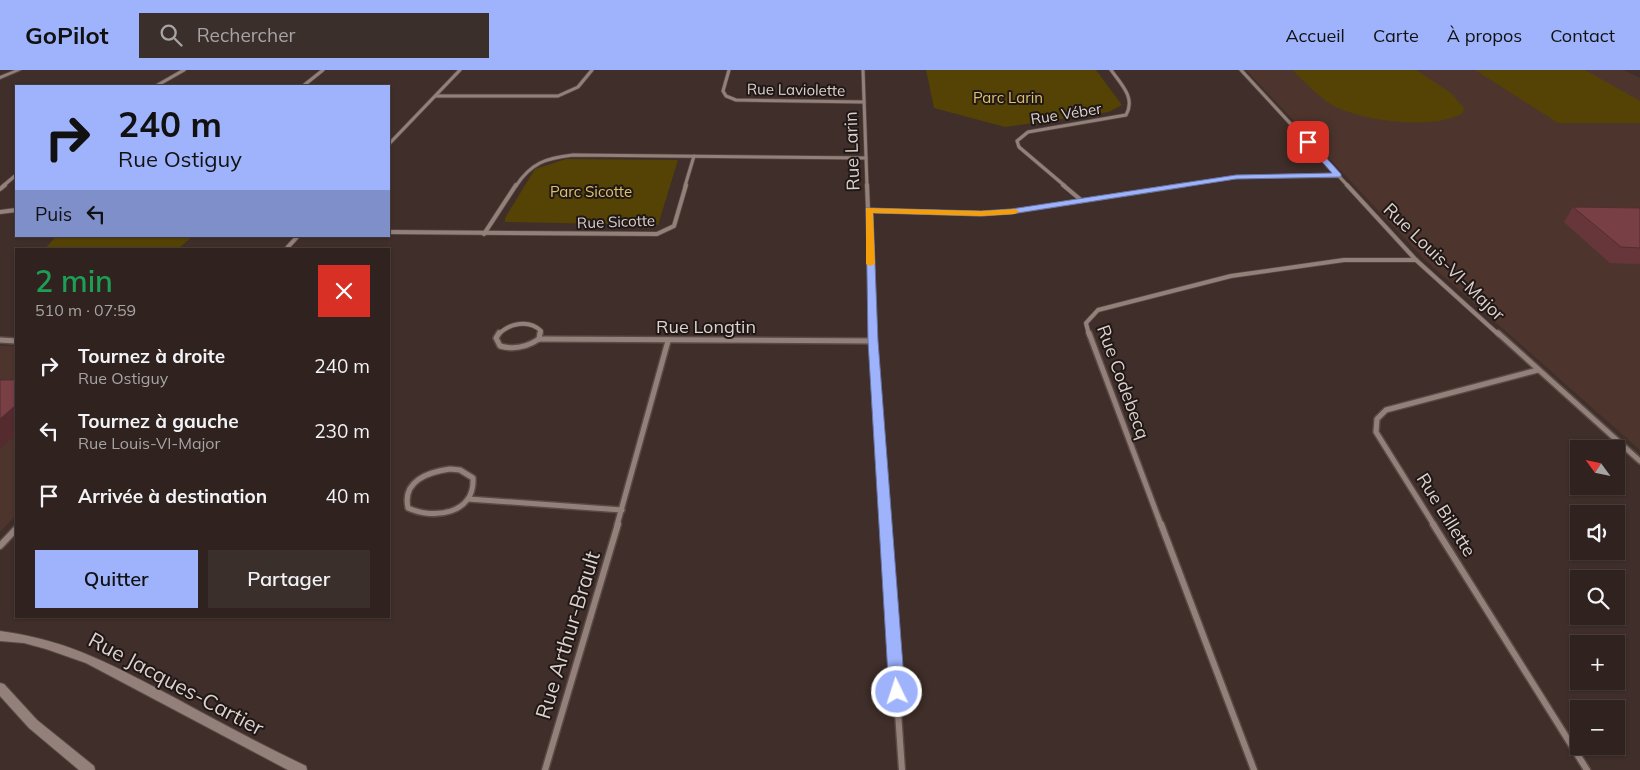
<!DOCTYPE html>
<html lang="fr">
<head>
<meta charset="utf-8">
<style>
	body { margin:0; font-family:Mulish,sans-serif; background:#3b2f2c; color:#f1f3f6; height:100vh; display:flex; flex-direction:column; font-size:19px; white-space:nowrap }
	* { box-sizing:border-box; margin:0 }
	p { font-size:16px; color:#a7a4a4 }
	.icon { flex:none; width:28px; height:28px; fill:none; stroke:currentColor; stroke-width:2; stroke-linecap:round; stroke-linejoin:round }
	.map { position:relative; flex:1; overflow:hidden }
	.drawer { position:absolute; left:15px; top:178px; width:375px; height:370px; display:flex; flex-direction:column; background:#2f221f; border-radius:0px; box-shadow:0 1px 4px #0004,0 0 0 1px #4a3f3d }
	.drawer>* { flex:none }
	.guide { position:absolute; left:15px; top:15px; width:375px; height:152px; border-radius:0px; box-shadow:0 1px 4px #0004,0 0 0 1px #4a3f3d; background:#9fb3fd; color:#111; overflow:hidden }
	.needle { width:32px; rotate:303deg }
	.buttons { position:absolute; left:1570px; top:370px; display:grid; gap:10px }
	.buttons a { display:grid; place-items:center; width:55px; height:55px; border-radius:0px; background:#2f221f; box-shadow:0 1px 4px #0004,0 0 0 1px #4a3f3d; font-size:25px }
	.pin { position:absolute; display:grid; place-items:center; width:42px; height:42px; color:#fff; margin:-21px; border-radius:10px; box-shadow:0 2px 8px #0006 }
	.me { position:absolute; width:55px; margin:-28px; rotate:356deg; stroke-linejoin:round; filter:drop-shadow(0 0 4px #0008) }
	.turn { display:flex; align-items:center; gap:18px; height:105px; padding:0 20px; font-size:22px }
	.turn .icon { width:65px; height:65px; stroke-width:2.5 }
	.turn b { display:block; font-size:35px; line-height:42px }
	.then { display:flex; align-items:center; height:48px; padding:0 20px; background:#0003; gap:10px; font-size:19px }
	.round { display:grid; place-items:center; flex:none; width:52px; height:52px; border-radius:0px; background:#3b2f2c }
	.head { display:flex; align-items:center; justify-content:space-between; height:85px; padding:0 20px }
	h1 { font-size:30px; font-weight:600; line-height:38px; color:#1e9e55 }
	.cta { display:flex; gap:10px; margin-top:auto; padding:10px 20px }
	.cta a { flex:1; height:58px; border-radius:0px; background:#9fb3fd; color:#111; font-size:20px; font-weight:600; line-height:58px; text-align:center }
	.cta a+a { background:#3b2f2c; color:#f1f3f6 }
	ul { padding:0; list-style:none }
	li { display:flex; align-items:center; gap:15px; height:65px; padding:0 20px }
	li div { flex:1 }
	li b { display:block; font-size:19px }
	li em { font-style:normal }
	header { display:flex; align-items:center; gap:30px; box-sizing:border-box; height:70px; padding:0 25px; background:#9fb3fd; color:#111 }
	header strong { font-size:24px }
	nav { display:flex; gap:28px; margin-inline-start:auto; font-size:18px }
	.search { width:350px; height:45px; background:#3b2f2c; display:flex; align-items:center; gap:12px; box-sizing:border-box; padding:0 18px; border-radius:0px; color:#a7a4a4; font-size:19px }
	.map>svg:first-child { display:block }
	.built { fill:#4d352e }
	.green { fill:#554205 }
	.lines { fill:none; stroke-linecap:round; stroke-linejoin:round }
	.minor-far3-casing { stroke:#584a46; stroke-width:4.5 }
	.minor-far2-casing { stroke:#584a46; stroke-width:5.5 }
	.minor-far1-casing { stroke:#584a46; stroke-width:8 }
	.minor-casing { stroke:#584a46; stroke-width:9 }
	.tertiary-casing { stroke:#584a46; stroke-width:2 }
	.minor-far3 { stroke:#94807a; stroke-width:3 }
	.minor-far2 { stroke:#94807a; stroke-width:4 }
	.minor-far1 { stroke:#94807a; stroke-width:5 }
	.minor { stroke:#94807a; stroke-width:6 }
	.tertiary { fill:#94807a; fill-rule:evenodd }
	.wall { fill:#67363b }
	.shaded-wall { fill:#542c30 }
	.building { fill:#783f45; stroke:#542c30 }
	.route { fill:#9fb3fd; stroke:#6774a4 }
	.slow { fill:#f59e0b }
	.labels { text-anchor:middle; stroke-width:4; stroke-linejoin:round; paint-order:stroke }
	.far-street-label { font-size:15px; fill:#dcd1cd; stroke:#201816 }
	.far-park-label { font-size:15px; fill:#dfc06b; stroke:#201816 }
	.street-label { font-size:18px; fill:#dcd1cd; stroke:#201816 }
	.near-street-label { font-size:21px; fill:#dcd1cd; stroke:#201816 }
</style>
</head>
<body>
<header>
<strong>GoPilot</strong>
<div class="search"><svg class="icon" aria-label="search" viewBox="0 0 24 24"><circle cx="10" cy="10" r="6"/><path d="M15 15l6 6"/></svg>Rechercher</div>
<nav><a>Accueil</a><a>Carte</a><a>À propos</a><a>Contact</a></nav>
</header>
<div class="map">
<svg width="1640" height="700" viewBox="0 0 1640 700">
	<rect width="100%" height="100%" fill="#3f2e29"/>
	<g class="built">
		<polygon points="1246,0 1624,0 1640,8 1640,380 1424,189"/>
		<polygon points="0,276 16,276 16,445 0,462"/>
	</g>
	<g class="green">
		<polygon points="926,0 1096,0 1122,35 1109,42 1005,57 934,38"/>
		<path d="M1292 0H1416L1451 23 1464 38 1463 43C1434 61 1352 51 1326 31 1314 22 1303 10 1292 0Z"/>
		<polygon points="1475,0 1585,0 1640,31 1640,53 1558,53"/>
		<polygon points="566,89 678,90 658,155 505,152 505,148 535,99"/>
		<polygon points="56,166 193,166 178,179 45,179"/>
	</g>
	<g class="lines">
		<g class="minor-far3-casing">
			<g id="minor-far3">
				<polyline points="729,0 723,21 726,26 736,30 864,32"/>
				<polyline points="863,0 867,116"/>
				<polyline points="1241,0 1348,116"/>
				<polyline points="156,16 184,0"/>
				<polyline points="303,16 323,0"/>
				<polyline points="436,26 558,26 578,17 592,0"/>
				<polyline points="389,74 460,0"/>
				<polyline points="3,116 16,105"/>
				<path d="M516 116C531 93 546 88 573 85L866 88"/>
				<polyline points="685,116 694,86"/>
				<path d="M1065 116 1019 77 1017 71 1028 62 1126 45C1136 28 1121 14 1111 0"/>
				<polyline points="1177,116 1236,107 1339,106"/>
			</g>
		</g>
		<g class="minor-far2-casing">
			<g id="minor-far2">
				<polyline points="867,115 873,265"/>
				<polyline points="1063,115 1081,130"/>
				<polyline points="1347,115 1416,190 1499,265"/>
				<polyline points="0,119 5,115"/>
				<polyline points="868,140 981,144 1011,142 1185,115"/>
				<polyline points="0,142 16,140"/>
				<polyline points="389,162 657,164 674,156 686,115"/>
				<polyline points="484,164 516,115"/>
				<polyline points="286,179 298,166"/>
				<path d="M498 265C509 253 529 249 541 261L540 265"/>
				<polyline points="1089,265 1086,253 1098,240 1231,206 1344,190 1416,190"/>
			</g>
		</g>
		<g class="minor-far1-casing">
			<g id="minor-far1">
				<path d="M499 263 496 268 500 276C514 280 527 277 539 269"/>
				<polyline points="873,263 885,455"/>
				<polyline points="1089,263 1161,455"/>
				<polyline points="1498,263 1640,391"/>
				<polyline points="539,269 873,271"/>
				<polyline points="539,269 540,263"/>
				<polyline points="0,270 16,271"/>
				<path d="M450 399 460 400 473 408C475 444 434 450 408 438 402 411 428 402 450 399Z"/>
				<polyline points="468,429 622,440"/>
				<polyline points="617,455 668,271"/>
				<polyline points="1434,455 1376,362 1377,349 1386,340 1538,300"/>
			</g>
		</g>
		<g class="minor-casing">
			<g id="minor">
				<polyline points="885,454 902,700"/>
				<polyline points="1161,454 1254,700"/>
				<polyline points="1433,454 1587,700"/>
				<polyline points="0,476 16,459"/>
				<polyline points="545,700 618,454"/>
			</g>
		</g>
		<g class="tertiary-casing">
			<g id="tertiary">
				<polygon points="15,0 21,0 0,9 0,6"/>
				<path d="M0 561C70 570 116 597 177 629 219 652 262 675 306 696L307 700H288L86 593 46 579 24 573 0 571Z"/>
				<polygon points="0,613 4,614 37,650 94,696 95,700 79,700 29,658 0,626"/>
			</g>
		</g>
		<use href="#minor-far3" class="minor-far3"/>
		<use href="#minor-far2" class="minor-far2"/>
		<use href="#minor-far1" class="minor-far1"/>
		<use href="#minor" class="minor"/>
		<use href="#tertiary" class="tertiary"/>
	</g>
	<polygon class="wall" points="1573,137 1640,138 1640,194 1610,193 1564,152"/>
	<polygon class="shaded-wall" points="16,335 16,365 0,379 0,349"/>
	<g class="building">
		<polygon points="1573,137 1640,138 1640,178 1621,177"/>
		<polygon points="16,306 16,335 0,349 0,310 13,310"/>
	</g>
	<polygon class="route" points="1305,70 1310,70 1341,104 1341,107 1236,109 1011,144 981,146 873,143 878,271 905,622 902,627 897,629 892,627 889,622 868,271 866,138 981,141 1011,139 1236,105 1332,103 1305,73"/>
	<polygon class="slow" points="866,138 981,141 1015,139 1019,141 1015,144 981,146 873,143 875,194 870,196 866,194"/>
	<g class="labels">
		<g class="far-street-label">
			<text transform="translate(796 20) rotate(1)" y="5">Rue Laviolette</text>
			<text transform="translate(1066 44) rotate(-9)" y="5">Rue Véber</text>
			<text transform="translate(616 152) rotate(-2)" y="5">Rue Sicotte</text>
		</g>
		<g class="far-park-label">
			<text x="1008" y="33">Parc Larin</text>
			<text x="591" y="127">Parc Sicotte</text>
		</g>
		<g class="street-label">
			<text transform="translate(852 81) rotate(-92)" y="6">Rue Larin</text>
			<text transform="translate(1444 192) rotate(44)" y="6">Rue Louis-VI-Major</text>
			<text x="706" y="263">Rue Longtin</text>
			<text transform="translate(1123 312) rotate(70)" y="6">Rue Codebecq</text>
			<text transform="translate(1446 445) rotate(58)" y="6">Rue Billette</text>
		</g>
		<g class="near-street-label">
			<text transform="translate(568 565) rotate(-73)" y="7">Rue Arthur-Brault</text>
			<text transform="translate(176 614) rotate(28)" y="7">Rue Jacques-Cartier</text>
		</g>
	</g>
</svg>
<div class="buttons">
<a><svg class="needle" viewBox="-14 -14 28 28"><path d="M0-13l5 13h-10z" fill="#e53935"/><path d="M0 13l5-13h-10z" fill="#a7a4a4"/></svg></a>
<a><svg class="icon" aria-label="sound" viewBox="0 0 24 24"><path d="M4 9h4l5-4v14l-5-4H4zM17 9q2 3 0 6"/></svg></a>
<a><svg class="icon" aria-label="search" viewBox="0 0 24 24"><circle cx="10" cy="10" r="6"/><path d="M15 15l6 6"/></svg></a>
<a>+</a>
<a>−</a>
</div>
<div class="pin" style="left:1308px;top:72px;background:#d93025"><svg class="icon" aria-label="arrive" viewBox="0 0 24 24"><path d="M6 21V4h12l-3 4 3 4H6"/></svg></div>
<svg class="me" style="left:897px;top:622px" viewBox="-20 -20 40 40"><circle r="17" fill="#9fb3fd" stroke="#fff" stroke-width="3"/><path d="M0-11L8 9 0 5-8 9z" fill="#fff"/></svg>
<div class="guide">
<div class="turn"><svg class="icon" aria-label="right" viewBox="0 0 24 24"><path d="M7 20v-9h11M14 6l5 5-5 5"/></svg><div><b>240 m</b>Rue Ostiguy</div></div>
<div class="then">Puis<svg class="icon" aria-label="left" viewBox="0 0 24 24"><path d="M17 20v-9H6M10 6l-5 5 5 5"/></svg></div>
</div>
<section class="drawer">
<div class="head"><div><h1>2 min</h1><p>510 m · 07:59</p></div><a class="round" style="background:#d93025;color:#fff"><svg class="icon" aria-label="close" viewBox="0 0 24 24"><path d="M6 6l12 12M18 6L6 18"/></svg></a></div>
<ul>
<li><svg class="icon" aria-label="right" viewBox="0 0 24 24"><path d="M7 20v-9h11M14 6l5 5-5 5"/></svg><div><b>Tournez à droite</b><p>Rue Ostiguy</p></div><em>240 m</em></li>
<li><svg class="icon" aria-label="left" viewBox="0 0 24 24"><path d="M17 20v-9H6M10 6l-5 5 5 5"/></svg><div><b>Tournez à gauche</b><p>Rue Louis-VI-Major</p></div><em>230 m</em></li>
<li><svg class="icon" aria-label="arrive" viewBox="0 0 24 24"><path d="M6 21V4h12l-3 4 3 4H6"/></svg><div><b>Arrivée à destination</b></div><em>40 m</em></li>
</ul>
<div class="cta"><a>Quitter</a><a>Partager</a></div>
</section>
</div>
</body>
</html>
